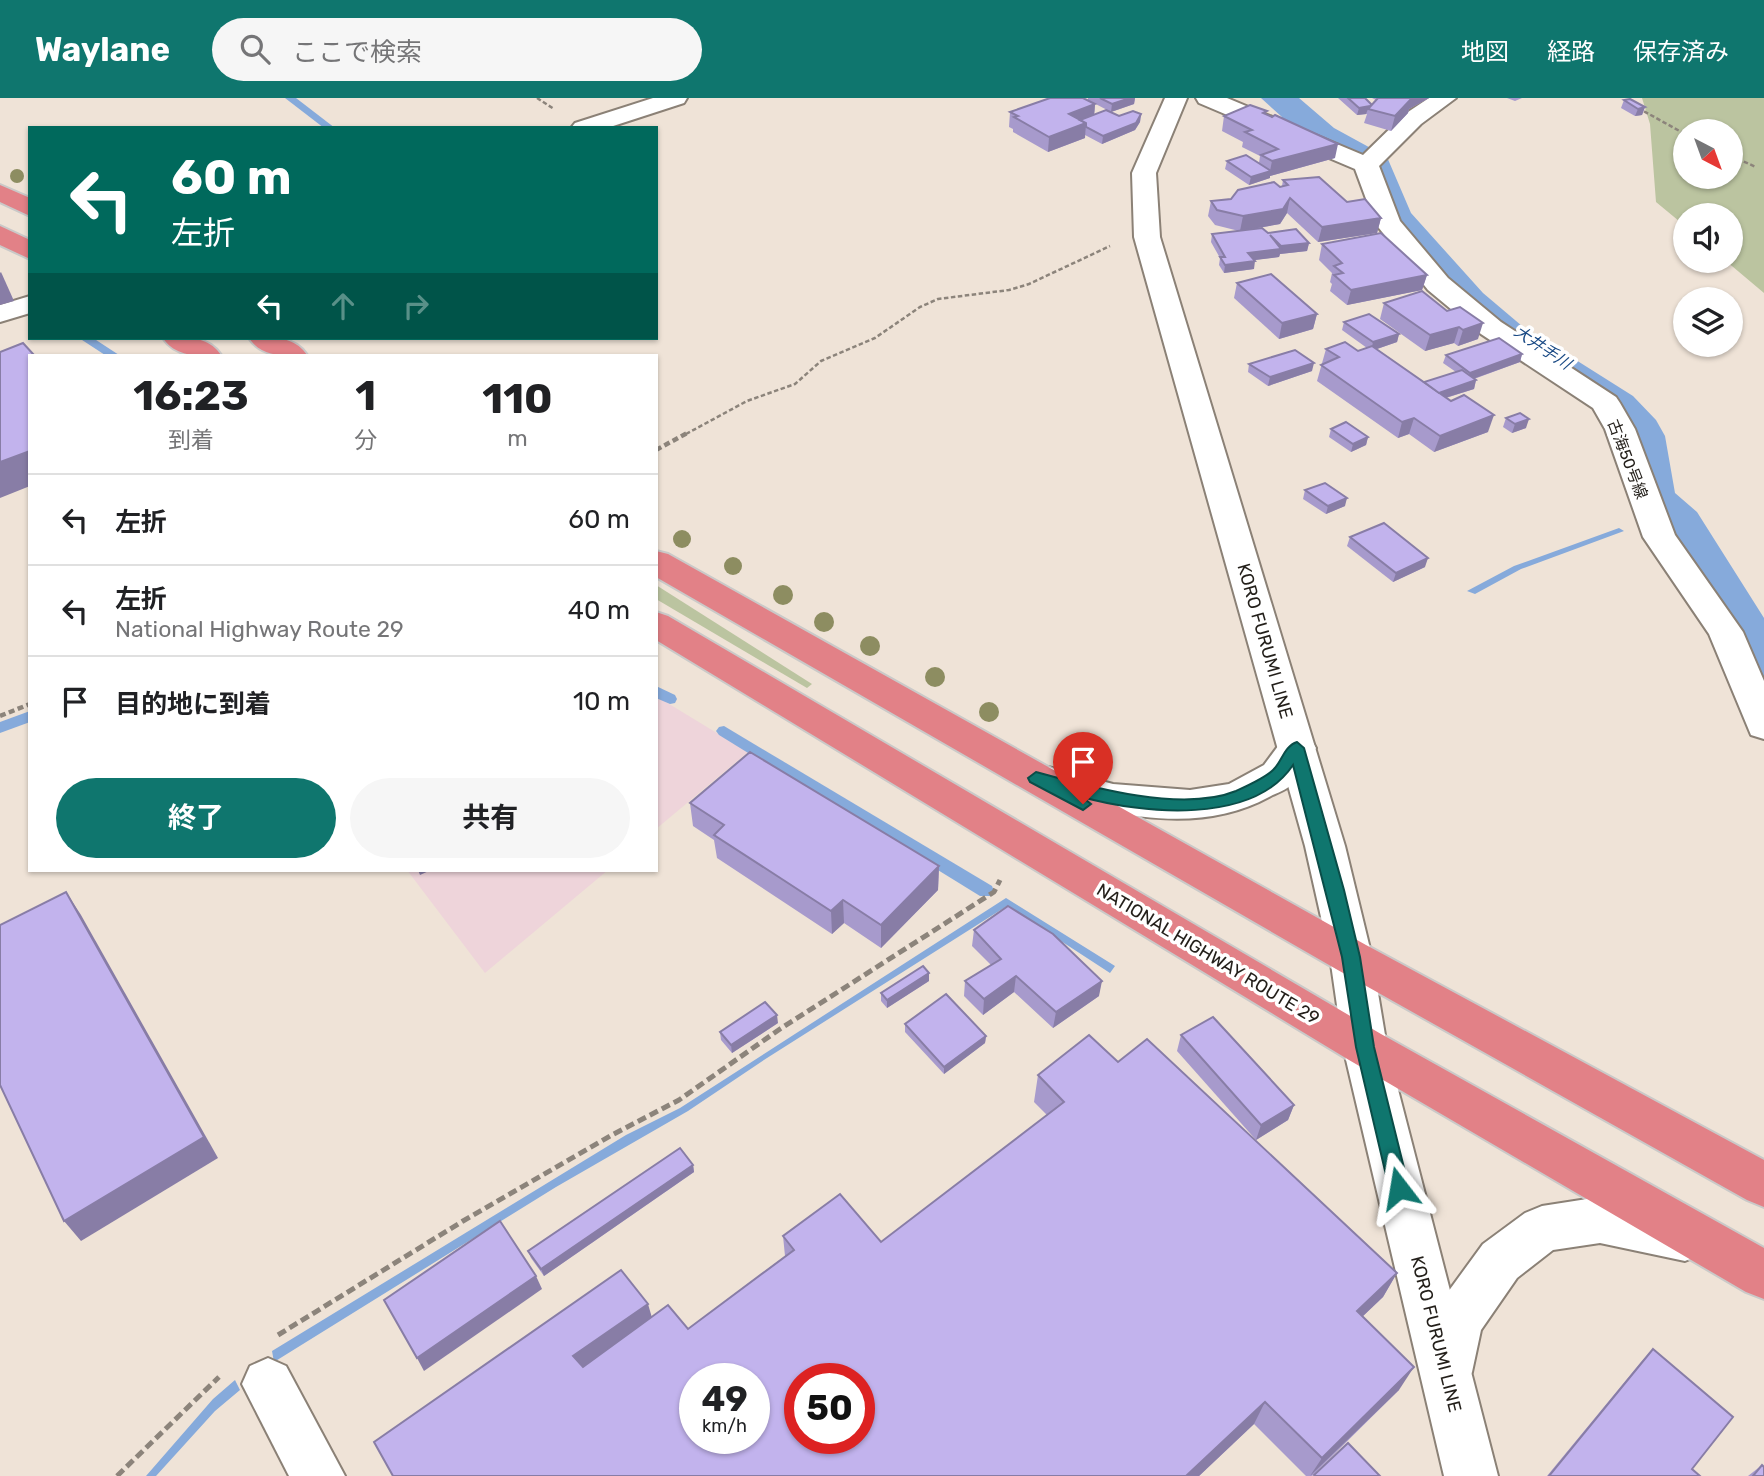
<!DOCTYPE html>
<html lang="ja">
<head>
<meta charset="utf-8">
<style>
	body { margin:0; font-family:Rubik,"Noto Sans JP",sans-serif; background:#f6f6f6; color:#202124; height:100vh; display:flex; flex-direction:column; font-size:26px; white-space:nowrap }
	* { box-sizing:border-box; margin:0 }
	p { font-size:23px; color:#757577 }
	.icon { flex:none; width:38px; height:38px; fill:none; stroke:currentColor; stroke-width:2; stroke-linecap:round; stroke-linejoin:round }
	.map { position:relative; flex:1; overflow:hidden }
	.panel { position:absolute; left:28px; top:256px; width:630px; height:518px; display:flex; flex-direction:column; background:#fff; border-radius:0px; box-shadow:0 2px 5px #0004 }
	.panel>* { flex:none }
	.top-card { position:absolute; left:28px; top:28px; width:630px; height:214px; border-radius:0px; box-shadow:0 2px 5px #0004; background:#00695c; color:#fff; overflow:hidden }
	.needle { width:46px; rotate:139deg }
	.tools { position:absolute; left:1673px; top:21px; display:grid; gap:14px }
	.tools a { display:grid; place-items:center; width:70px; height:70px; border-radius:50%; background:#fff; box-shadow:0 2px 5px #0004; font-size:35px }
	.speed { position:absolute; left:679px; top:1265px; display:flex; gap:14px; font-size:35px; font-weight:700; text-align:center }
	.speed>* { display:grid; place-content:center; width:91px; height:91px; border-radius:50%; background:#fff; box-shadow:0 2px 5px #0004; line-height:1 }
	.speed small { font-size:18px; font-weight:400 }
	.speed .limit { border:10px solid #d22; background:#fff; color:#111 }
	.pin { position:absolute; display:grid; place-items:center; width:60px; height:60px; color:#fff; margin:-72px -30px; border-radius:50% 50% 50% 0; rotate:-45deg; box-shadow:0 0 7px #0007 }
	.pin .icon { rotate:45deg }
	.me { position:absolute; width:77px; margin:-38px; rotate:346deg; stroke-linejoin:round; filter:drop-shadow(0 0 5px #0008) }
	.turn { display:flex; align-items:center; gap:24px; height:147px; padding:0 28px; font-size:32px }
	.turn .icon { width:91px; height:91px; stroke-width:2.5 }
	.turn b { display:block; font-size:49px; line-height:60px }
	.lanes { display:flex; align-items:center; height:66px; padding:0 28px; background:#0003; justify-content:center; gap:35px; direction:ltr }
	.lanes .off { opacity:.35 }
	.eta { display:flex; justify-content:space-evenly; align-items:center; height:119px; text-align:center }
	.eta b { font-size:42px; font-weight:700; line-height:49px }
	.button { display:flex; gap:14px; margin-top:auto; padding:14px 28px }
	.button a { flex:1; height:80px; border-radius:42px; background:#0f766e; color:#fff; font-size:28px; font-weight:700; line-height:80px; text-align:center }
	.button a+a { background:#f6f6f6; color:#202124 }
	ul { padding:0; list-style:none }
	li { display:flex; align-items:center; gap:21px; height:91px; padding:0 28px; border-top:2px solid #e0e0e0 }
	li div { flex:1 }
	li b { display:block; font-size:26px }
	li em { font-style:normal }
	header { display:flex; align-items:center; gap:42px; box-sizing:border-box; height:98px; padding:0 35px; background:#0f766e; color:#fff }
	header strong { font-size:33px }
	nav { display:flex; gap:38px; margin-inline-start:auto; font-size:24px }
	.search { width:490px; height:63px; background:#f6f6f6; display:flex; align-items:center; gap:18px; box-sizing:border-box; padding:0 24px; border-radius:38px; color:#757577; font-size:26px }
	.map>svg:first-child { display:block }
	.commercial { fill:#eed4da }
	.green { fill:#bbc4a0; fill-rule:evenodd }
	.water { fill:#86aadb }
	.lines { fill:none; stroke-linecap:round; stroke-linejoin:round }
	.stream { fill:#86aadb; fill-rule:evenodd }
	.street-casing { stroke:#8b8176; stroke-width:4 }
	.secondary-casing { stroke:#8b8176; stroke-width:4 }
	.highway-casing { stroke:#cac9c8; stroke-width:4 }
	.path-far2 { stroke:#8c847b; stroke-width:2.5; stroke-dasharray:4.5 2.5; stroke-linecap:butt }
	.path-far1 { stroke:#8c847b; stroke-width:4.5; stroke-dasharray:6 3.5; stroke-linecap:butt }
	.path { stroke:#8c847b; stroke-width:5; stroke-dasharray:9 4.5; stroke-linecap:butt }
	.street { fill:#fff; fill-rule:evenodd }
	.secondary { fill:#fff; fill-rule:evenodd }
	.highway { fill:#e28187; fill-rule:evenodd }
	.tree { fill:#8d8d61 }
	.wall { fill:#a79acc }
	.shaded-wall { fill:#887da6 }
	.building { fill:#c2b3ed; stroke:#887da6; stroke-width:2; fill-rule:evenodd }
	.route { fill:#0f766e; stroke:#0a4d48; stroke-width:2 }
	.labels { text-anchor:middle; stroke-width:7; stroke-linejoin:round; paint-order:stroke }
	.far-water-label { font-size:16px; font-style:italic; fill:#1a4a85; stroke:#fff }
	.far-street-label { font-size:16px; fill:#231f1a; stroke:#fff }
	.street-label { font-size:18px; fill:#231f1a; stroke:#fff }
</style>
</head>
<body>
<header>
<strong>Waylane</strong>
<div class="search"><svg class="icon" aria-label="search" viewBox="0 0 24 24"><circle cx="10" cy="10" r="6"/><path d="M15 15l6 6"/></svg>ここで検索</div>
<nav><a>地図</a><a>経路</a><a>保存済み</a></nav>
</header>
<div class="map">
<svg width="1764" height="1378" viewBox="0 0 1764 1378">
	<rect width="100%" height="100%" fill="#efe3d7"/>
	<g class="commercial">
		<polygon points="656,598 748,654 656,731"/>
		<polygon points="407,772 608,772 485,875"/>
	</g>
	<g class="green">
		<path d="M1642 0H1764V195L1726 163H1731V117H1685V128L1656 104 1650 26ZM1685 33H1731V79H1685Z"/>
		<polygon points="656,487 812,586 807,590 656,501"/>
	</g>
	<g class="water">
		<polygon points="1261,0 1299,0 1334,30 1387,59 1411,115 1483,195 1522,228 1633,298 1656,322 1665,338 1675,395 1697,414 1764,520 1764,586 1664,420 1647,387 1637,336 1620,307 1489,222 1400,134 1375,68 1278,23 1282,19"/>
		<polygon points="1619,430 1624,433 1521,471 1475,496 1467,493 1514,468"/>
		<polygon points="1006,800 1115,868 1110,875 1007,808 767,960 688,1013 556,1089 274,1264 272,1253 626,1037 680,1010"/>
		<polygon points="235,1282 240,1292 215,1313 156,1378 146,1378 213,1301"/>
	</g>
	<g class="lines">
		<g class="stream">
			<polygon points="285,0 296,0 335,30 324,30"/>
			<polygon points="79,240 93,240 119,257 105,257"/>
			<polygon points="656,588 675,597 677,601 675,605 670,606 656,600"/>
			<polygon points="30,613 30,624 0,635 0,624"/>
			<polygon points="724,628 992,788 994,793 992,798 980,798 719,637 716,633 719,629"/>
		</g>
		<g class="street-casing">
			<g id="street">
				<polygon points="653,0 687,0 684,5 607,30 571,30 575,25"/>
				<polygon points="1196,0 1227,0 1363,57 1405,16 1429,0 1456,0 1421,26 1379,68 1400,123 1448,180 1501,224 1616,299 1620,305 1635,331 1675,437 1743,534 1764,583 1764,641 1751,637 1709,536 1643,439 1605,331 1593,310 1481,236 1428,192 1375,125 1355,71 1199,5"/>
				<polygon points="30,198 30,215 0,224 0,207"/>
				<path d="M1297 636 1310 640 1316 650C1309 662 1302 676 1292 686 1287 692 1276 695 1269 699 1196 739 1109 716 1034 693L1029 683 1034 673 1048 669 1113 686 1190 692 1229 686 1264 667 1284 640Z"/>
				<polygon points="1600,1099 1685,1117 1702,1124 1709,1140 1702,1156 1685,1163 1600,1145 1553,1152 1517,1180 1481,1232 1472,1274 1464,1292 1446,1300 1428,1292 1420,1274 1433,1222 1440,1205 1483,1146 1525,1115 1542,1108"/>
				<polygon points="268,1260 286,1268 345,1378 289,1378 242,1286 250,1268"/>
			</g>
		</g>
		<g class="secondary-casing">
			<polygon id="secondary" points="1165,0 1187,0 1156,75 1160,139 1345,748 1372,859 1387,949 1498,1378 1444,1378 1343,949 1330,859 1305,748 1134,139 1132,75"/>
		</g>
		<g class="highway-casing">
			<g id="highway">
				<polygon points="0,87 30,100 30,118 0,104"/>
				<polygon points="0,128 30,142 30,161 0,147"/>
				<path d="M163 240C184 239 208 237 221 257 200 258 176 260 163 240Z"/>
				<path d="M249 240C270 239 294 237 307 257 286 258 262 260 249 240Z"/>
				<polygon points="656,453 668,456 1366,847 1764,1062 1764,1109 1747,1102 1336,871 656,479"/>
				<polygon points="656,514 668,518 1381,936 1764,1150 1764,1201 1746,1194 1349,962 656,542"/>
			</g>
		</g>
		<g class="path-far2">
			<polyline points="537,0 554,11"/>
			<polyline points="1638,10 1685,36"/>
			<polyline points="1731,58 1756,69"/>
			<polyline points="686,336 747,303 795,286 821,263 875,240 920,209 938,201 1009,192 1029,186 1110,148"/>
		</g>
		<g class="path-far1">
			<polyline points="656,352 689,334"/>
			<polyline points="0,618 30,606"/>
		</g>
		<g class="path">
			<polyline points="278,1237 463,1123 610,1038 679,1002 780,931 994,794 1000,782"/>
			<polyline points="117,1378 219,1279"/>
		</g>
		<use href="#street" class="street"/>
		<use href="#secondary" class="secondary"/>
		<use href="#highway" class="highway"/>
	</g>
	<g class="tree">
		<circle cx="17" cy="78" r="7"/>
		<circle cx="682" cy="441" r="9"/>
		<circle cx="733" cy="468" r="9"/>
		<circle cx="783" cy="497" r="10"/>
		<circle cx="824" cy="524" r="10"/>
		<circle cx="870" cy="548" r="10"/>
		<circle cx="935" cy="579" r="10"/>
		<circle cx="989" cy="614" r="10"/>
	</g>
	<g class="wall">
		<polygon points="1088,0 1135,0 1134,6 1111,14 1088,2"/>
		<polygon points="1338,0 1365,0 1372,7 1376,2 1372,0 1429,0 1409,11 1408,15 1391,33 1364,25 1367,16 1357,17"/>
		<polygon points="1507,0 1522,0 1515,3"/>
		<polygon points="1624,2 1645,9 1642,17 1635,18 1621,10"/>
		<polygon points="1095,6 1094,16 1119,18 1141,16 1140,24 1135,32 1102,46 1085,37 1085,40 1048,54 1013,34 1013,31 1009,29 1010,14"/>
		<polygon points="1266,17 1335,60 1270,78 1270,80 1249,87 1225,71 1227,63 1259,65 1260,58 1242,49 1243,44 1222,33 1224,18"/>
		<polygon points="1283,82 1347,104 1381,120 1377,135 1318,144 1287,115 1280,126 1247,132 1268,135 1309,145 1307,153 1280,156 1279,159 1254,162 1254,171 1224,175 1219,167 1220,160 1211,144 1212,136 1239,133 1215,127 1208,118 1211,103 1231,101 1282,88"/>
		<polygon points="1322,146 1427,177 1422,192 1347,207 1330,193 1332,186 1330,184 1332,175 1319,162"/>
		<polygon points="1237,185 1317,216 1313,231 1279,241 1234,200"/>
		<polygon points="1422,193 1478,241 1458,248 1454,245 1425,253 1380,221 1384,205"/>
		<polygon points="1344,224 1399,236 1397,244 1377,251 1424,284 1456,274 1443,265 1446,257 1522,256 1520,264 1474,281 1476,282 1474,291 1446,300 1488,334 1434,354 1409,336 1398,340 1317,283 1326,251 1358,253 1367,250 1342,232"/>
		<polygon points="1249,266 1312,273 1268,288 1248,274"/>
		<polygon points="1506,320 1526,330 1512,335 1503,329"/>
		<polygon points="1331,331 1368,339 1366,347 1351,354 1329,339"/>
		<polygon points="1305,392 1345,408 1326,416 1303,401"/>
		<polygon points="1350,439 1425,469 1393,484 1347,448"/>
		<polygon points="690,705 939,768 938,792 881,850 844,825 832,836 717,760 714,742 693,728"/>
		<polygon points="974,832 1099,898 1053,930 1014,894 983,917 964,898 965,883 991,867 972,848"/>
		<polygon points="929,883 887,910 881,903 881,895"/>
		<polygon points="778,925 732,955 721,942 720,934"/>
		<polygon points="905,926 986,938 985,945 944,976 905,934"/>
		<polygon points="1181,937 1294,1007 1288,1022 1256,1042 1177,953"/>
		<polygon points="1118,964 1397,1175 1383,1199 1362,1219 1399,1292 1312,1378 1306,1378 1254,1326 1199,1378 393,1378 652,1219 688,1231 785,1158 783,1138 881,1144 1047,1017 1034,1004 1038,977"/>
		<polygon points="693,1067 694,1074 544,1178 531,1160 528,1153"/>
		<polygon points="1653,1251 1692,1371 1700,1378 1547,1378 1641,1264"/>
		<polygon points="1762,1367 1764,1378 1748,1378"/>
	</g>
	<g class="shaded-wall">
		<polygon points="1130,0 1135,0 1134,6 1111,14 1112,6"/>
		<polygon points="1409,0 1429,0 1409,11 1408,15 1391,33 1395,18"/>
		<polygon points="1095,6 1094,21 1080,26 1069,16"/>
		<polygon points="1373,8 1368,11 1366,16 1357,17 1359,10"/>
		<polygon points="1645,9 1642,17 1635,18 1638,11"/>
		<polygon points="1141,16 1140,24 1135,32 1102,46 1103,38"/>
		<polygon points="1086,25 1085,40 1048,54 1049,39"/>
		<polygon points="1338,46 1335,60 1270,78 1270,80 1249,87 1251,79 1270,73 1272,63"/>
		<polygon points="1290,100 1287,115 1280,126 1240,133 1243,118"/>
		<polygon points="1381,120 1377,135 1318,144 1322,129"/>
		<polygon points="1309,145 1307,153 1280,156 1279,159 1247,163 1248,155 1280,151 1281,148"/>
		<polygon points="1255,163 1254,171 1224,175 1225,167"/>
		<polygon points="1,174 14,203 0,207 0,175"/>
		<polygon points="1427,177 1422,192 1347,207 1351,192"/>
		<polygon points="1317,216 1313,231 1279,241 1282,225"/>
		<polygon points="1483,225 1478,241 1458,248 1463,232"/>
		<polygon points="1459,229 1454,245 1425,253 1430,237"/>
		<polygon points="1399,236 1397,244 1371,253 1373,244"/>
		<polygon points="1522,256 1520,264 1467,283 1470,275"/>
		<polygon points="1314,265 1312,273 1268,288 1270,279"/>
		<polygon points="1476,282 1474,291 1435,303 1438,295"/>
		<polygon points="1494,317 1488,334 1434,354 1440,338"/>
		<polygon points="1414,320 1409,336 1398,340 1402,324"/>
		<polygon points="1529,321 1526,330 1512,335 1515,326"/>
		<polygon points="1368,339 1366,347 1351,354 1353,346"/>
		<polygon points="30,353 30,388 0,400 0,364"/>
		<polygon points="1347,400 1345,408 1326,416 1328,408"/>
		<polygon points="1428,460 1425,469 1393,484 1396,475"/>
		<polygon points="939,768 938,792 881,850 881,827"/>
		<polygon points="418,772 431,772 420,777"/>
		<polygon points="66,794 81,817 218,1060 81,1143 64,1123"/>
		<polygon points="843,802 844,825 832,836 831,813"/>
		<polygon points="929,875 929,883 887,910 887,902"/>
		<polygon points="1016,878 1014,894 983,917 984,901"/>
		<polygon points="1102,883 1099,898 1053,930 1056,914"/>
		<polygon points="777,917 778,925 732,955 731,947"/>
		<polygon points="986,938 985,945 944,976 944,969"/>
		<polygon points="1294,1007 1288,1022 1256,1042 1261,1027"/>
		<polygon points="693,1067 694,1074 544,1178 541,1171"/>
		<polygon points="1397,1175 1383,1199 1343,1237 1357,1213"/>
		<polygon points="536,1178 542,1191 424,1273 417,1260"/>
		<polygon points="648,1206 655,1230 582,1281 573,1258"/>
		<polygon points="1414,1269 1399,1292 1310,1378 1322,1360"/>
		<polygon points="1265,1304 1254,1326 1199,1378 1186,1378"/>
	</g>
	<g class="building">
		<polygon points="1050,0 1083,0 1095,6 1069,16 1086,25 1049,39 1014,19 1018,18 1010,14"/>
		<polygon points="1100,0 1130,0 1112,6"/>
		<polygon points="1348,0 1365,0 1372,7 1370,8 1359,10"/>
		<polygon points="1378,0 1412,0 1395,18 1368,11"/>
		<polygon points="1630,1 1645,9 1638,11 1624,2"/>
		<polygon points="1250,7 1267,13 1263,15 1272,19 1275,17 1338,46 1272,63 1261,57 1278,51 1245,34 1252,32 1224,18"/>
		<polygon points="1106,12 1119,18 1133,13 1141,16 1136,25 1103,38 1086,29 1086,25 1080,22"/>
		<polygon points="1246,57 1271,73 1251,79 1227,63"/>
		<polygon points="1319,79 1347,104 1365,101 1381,120 1322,129 1290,100 1283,111 1243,118 1217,112 1211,103 1231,101 1238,92 1274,84 1280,89 1288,87 1283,82"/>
		<polygon points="1262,130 1268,135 1296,131 1309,145 1281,148 1270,137 1281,151 1248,155 1255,163 1225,167 1220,159 1225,159 1212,136"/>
		<polygon points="1381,135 1427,177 1351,192 1334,177 1343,175 1334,168 1342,165 1322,146"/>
		<polygon points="1271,176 1317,216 1282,225 1237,185"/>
		<polygon points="1422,193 1447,213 1460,209 1483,225 1463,232 1459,229 1430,237 1384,205"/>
		<polygon points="1369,216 1399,236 1373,244 1344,224"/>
		<polygon points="1499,240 1522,256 1470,275 1446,257"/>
		<polygon points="1345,244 1358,253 1372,248 1451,303 1464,297 1494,317 1440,338 1414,320 1402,324 1321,267 1339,259 1326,251"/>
		<polygon points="23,245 34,257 30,257 30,353 0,364 0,254"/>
		<polygon points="1295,252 1314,265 1270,279 1249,266"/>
		<polygon points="1462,272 1476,282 1439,295 1424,284"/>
		<polygon points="1520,315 1529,321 1515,326 1506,320"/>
		<polygon points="1346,324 1368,339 1353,346 1331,331"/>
		<polygon points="1325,385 1347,400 1328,408 1305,392"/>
		<polygon points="1384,425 1428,460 1396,475 1350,439"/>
		<polygon points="750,654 939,768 881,827 843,802 831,813 714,737 724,727 690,705"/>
		<polygon points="66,794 204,1039 64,1123 0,987 0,827"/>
		<polygon points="1008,808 1053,836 1102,883 1056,914 1016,878 984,901 965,883 1001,861 974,832"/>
		<polygon points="923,868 929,875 887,902 881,895"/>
		<polygon points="946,896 986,938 944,969 905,926"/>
		<polygon points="765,904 777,917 731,947 720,934"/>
		<polygon points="1213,919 1294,1007 1261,1027 1181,937"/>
		<path d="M1089 937 1118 964 1147 941 1397 1175 1357 1213 1414 1269 1322 1360 1265 1304 1186 1378H393L374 1344 621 1172 648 1206 573 1258 583 1269 668 1207 688 1231 794 1152 783 1138 840 1096 881 1144 1064 1004 1038 977ZM695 1281H754V1340H695ZM800 1281H859V1340H800Z"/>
		<polygon points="680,1050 693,1067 541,1171 528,1153"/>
		<polygon points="500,1123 536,1178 417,1260 384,1202"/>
		<polygon points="1653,1251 1733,1319 1692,1371 1700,1378 1549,1378"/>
		<polygon points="1348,1345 1380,1378 1315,1378 1314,1377"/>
		<polygon points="1762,1367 1764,1369 1764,1378 1753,1378"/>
	</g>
	<path class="route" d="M1297 644 1304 650 1344 792 1360 859 1374 949 1409 1090 1406 1096 1399 1099 1392 1096 1389 1090 1356 949 1342 859 1293 667C1253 727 1143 716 1082 699L1091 706 1083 712 1030 684 1028 680 1036 674C1090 689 1182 715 1236 693 1247 688 1265 680 1273 672 1282 664 1284 648 1297 644Z"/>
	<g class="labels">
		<g class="far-water-label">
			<text transform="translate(1543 249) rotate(34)" y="6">大井手川</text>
		</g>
		<g class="far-street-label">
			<text transform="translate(1628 361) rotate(69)" y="6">古海50号線</text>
		</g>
		<g class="street-label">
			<text transform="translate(1265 543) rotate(74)" y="6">KORO FURUMI LINE</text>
			<text transform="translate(1208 856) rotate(31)" y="6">NATIONAL HIGHWAY ROUTE 29</text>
			<text transform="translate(1436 1236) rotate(76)" y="6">KORO FURUMI LINE</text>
		</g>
	</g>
</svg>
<div class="tools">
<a><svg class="needle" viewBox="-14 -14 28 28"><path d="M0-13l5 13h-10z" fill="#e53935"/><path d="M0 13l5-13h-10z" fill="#757577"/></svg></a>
<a><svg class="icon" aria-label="sound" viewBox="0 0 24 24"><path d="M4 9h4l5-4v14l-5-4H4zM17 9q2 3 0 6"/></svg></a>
<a><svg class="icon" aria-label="layers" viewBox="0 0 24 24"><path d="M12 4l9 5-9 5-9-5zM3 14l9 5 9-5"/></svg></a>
</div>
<div class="speed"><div>49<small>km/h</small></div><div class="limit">50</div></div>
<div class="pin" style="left:1083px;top:706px;background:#d93025"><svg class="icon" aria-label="arrive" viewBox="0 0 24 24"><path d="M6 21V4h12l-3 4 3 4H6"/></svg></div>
<svg class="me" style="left:1399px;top:1090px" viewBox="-20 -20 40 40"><path d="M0-17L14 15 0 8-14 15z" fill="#0f766e" stroke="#fff" stroke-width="4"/></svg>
<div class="top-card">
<div class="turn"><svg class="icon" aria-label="left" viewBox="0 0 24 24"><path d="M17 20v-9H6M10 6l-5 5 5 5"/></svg><div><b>60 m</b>左折</div></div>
<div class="lanes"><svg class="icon" aria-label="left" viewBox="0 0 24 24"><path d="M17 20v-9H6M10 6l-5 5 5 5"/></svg><svg class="icon off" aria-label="ahead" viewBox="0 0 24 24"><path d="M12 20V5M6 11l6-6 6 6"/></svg><svg class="icon off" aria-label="right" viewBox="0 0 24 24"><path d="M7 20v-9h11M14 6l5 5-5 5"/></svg></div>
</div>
<section class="panel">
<div class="eta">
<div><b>16:23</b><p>到着</p></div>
<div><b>1</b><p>分</p></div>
<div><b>110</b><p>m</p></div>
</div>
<ul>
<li><svg class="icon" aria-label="left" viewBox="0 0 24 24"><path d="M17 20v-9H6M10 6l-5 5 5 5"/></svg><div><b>左折</b></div><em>60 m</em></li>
<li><svg class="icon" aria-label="left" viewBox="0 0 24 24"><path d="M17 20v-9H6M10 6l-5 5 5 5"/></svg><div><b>左折</b><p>National Highway Route 29</p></div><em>40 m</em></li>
<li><svg class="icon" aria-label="arrive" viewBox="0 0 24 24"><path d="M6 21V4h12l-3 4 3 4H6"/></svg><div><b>目的地に到着</b></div><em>10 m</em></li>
</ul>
<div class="button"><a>終了</a><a>共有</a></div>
</section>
</div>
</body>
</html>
